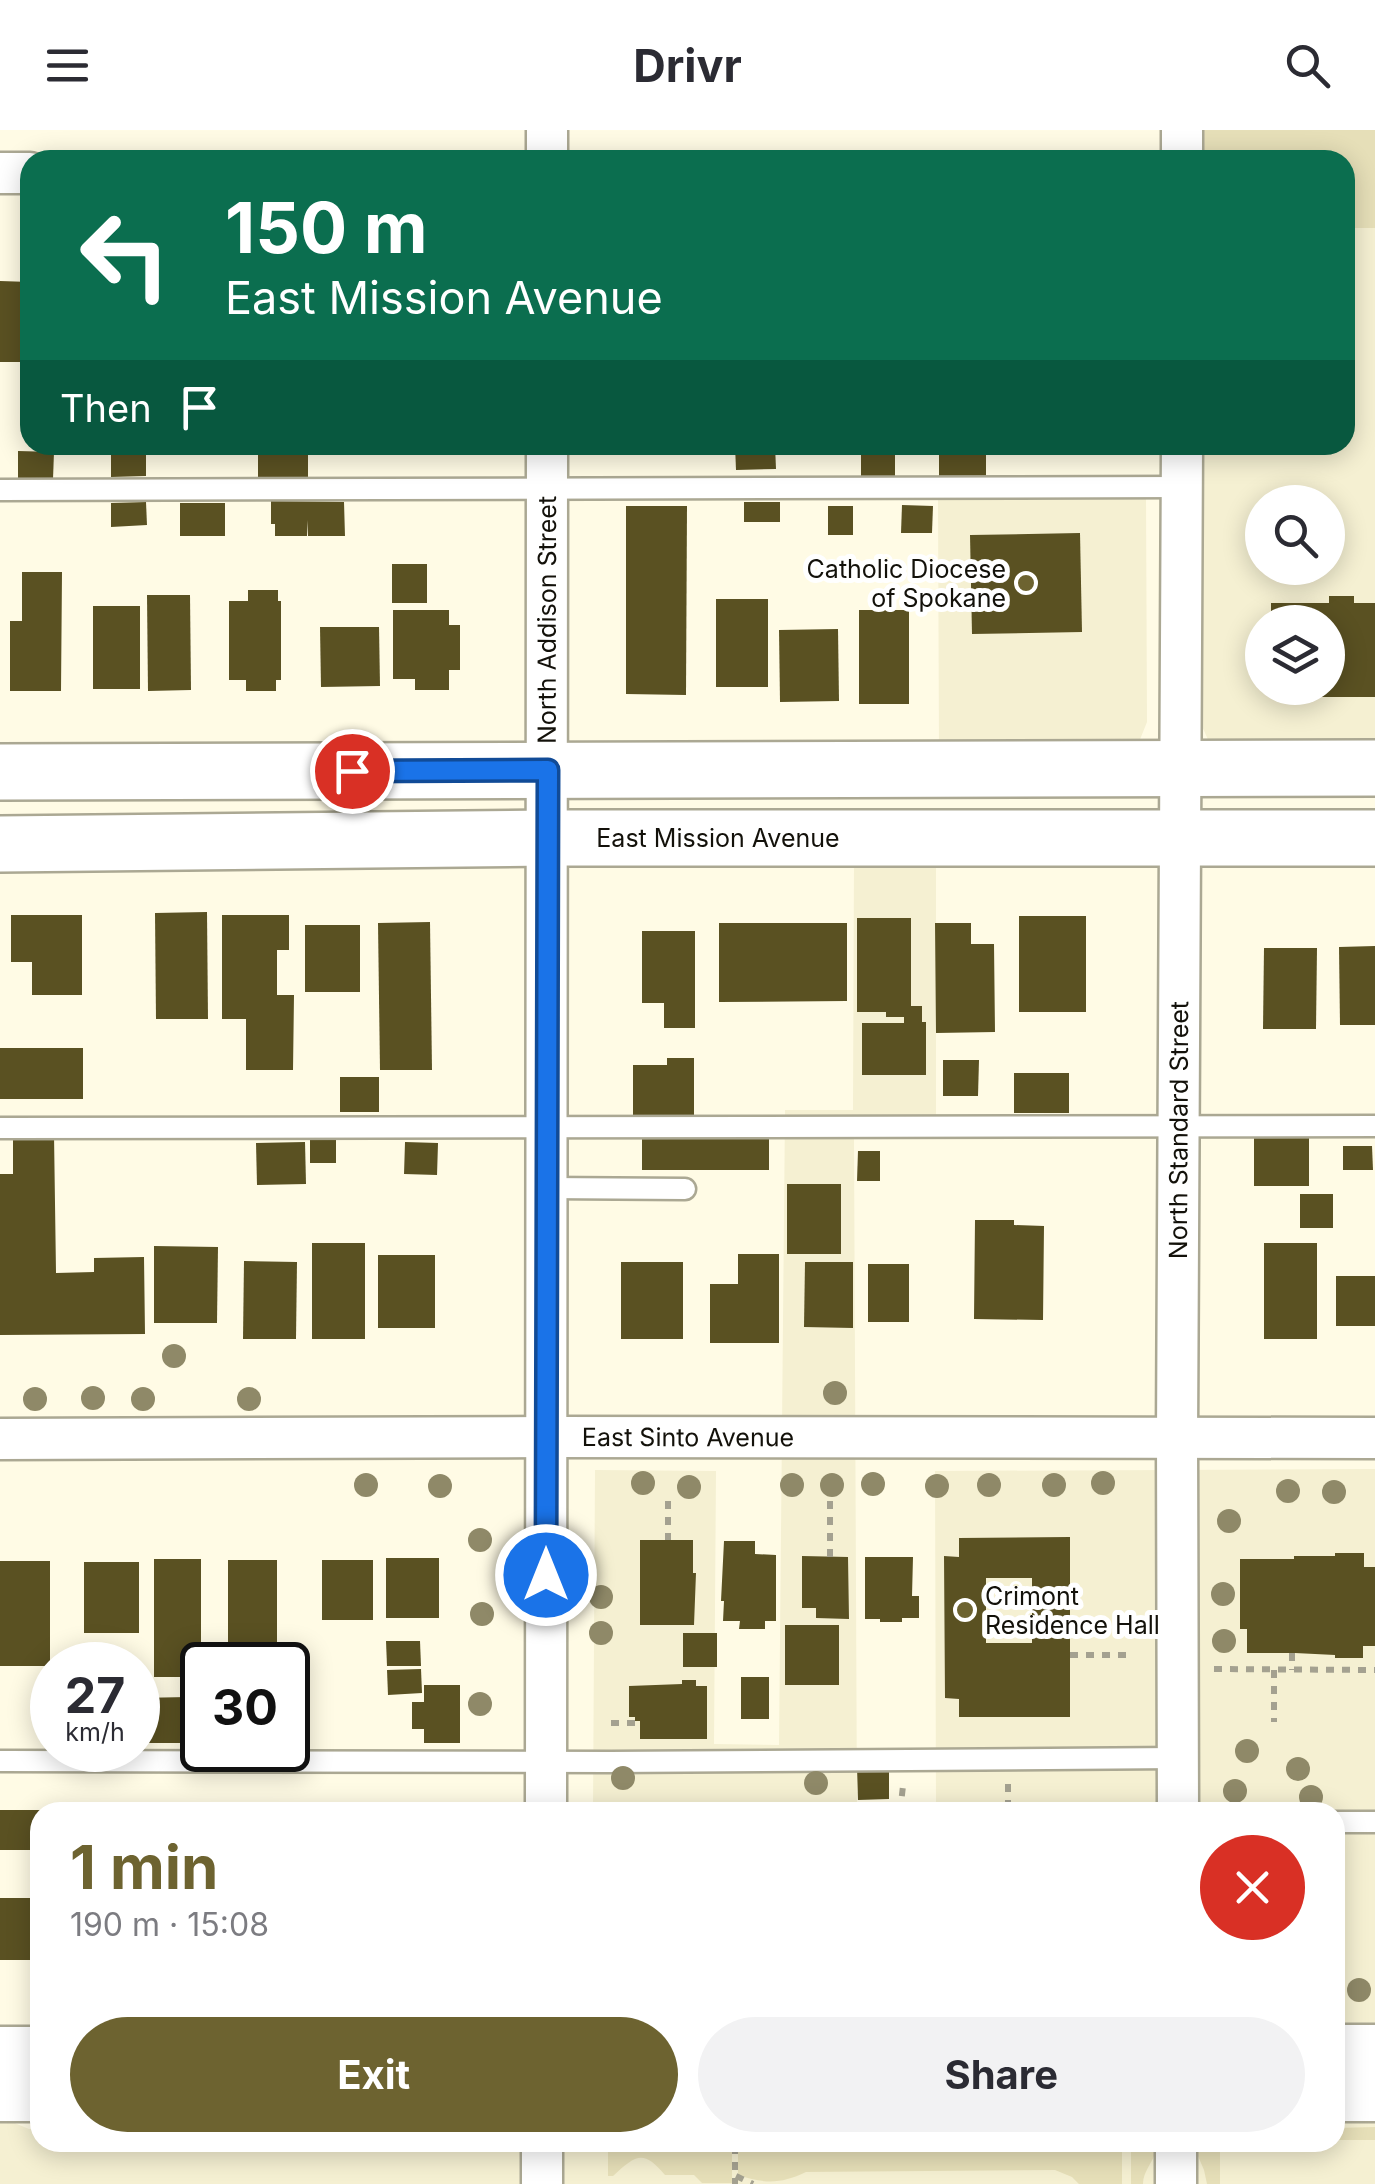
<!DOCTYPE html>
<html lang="en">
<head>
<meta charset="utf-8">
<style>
	body { margin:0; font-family:Inter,sans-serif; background:#f2f2f3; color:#2b2b33; height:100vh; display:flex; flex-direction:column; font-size:38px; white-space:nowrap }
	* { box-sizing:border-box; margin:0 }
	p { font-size:32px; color:#7c7c81 }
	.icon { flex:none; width:55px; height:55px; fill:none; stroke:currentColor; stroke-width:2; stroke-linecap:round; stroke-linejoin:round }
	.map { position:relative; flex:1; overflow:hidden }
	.side { position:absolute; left:30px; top:1672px; width:1315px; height:350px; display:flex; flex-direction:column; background:#fff; border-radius:30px; box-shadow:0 5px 25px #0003 }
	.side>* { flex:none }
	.top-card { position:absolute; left:20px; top:20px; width:1335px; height:305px; border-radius:30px; box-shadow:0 5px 25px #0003; background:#0b6e4f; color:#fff; overflow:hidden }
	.fabs { position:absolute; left:1245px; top:355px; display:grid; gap:20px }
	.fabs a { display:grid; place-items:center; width:100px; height:100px; border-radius:50%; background:#fff; box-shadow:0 5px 25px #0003; font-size:50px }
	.speed { position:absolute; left:30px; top:1512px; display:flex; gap:20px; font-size:50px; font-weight:700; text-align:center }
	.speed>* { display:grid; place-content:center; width:130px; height:130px; border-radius:50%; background:#fff; box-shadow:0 5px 25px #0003; line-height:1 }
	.speed small { font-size:25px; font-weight:400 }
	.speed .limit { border:5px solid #111; border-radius:15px; background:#fff; color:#111 }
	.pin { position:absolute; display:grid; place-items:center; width:85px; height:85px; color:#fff; margin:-42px; border:5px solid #fff; border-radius:50%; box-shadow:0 2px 10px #0007 }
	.me { position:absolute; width:110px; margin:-55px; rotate:0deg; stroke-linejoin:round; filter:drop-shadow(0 0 8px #0008) }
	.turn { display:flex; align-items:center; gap:35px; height:210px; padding:0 40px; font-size:45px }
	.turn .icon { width:130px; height:130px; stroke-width:2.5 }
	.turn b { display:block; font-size:70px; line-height:85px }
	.then { display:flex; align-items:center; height:95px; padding:0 40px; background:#0003; gap:20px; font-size:38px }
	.round { display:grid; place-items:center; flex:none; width:105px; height:105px; border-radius:52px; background:#f2f2f3 }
	.head { display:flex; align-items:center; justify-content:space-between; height:170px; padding:0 40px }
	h1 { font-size:60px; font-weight:700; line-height:75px; color:#6d6330 }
	.action { display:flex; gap:20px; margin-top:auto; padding:20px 40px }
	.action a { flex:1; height:115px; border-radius:60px; background:#6d6330; color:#fff; font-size:40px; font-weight:700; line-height:115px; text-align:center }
	.action a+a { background:#f2f2f3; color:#2b2b33 }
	header { display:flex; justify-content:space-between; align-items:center; height:130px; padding:0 40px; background:#fff; font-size:45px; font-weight:700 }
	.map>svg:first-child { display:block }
	.built { fill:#f5f0d2; fill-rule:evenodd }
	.green { fill:#e6dfb8 }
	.building { fill:#5a5122; fill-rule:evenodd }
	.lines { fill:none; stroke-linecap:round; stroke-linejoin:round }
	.service-casing { stroke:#aba893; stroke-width:25 }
	.minor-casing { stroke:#aba893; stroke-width:45 }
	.tertiary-casing { stroke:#aba893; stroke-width:55 }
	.primary-casing { stroke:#aba893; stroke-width:60 }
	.path { stroke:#a4a190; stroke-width:6; stroke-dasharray:8 8; stroke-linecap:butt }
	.service { stroke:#fff; stroke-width:20 }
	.minor { stroke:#fff; stroke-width:40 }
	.tertiary { stroke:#fff; stroke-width:50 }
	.primary { stroke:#fff; stroke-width:55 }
	.tree { fill:#8f8968 }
	.route-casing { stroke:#114b97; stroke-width:25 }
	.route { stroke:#1a73e8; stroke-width:18 }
	.poi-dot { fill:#6d6330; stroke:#fff; stroke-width:4 }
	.labels { text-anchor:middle; stroke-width:10; stroke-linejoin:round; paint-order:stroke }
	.poi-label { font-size:25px; fill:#13110a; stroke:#fff; text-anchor:end }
	.street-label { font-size:25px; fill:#13110a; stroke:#fff }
</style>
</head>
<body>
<header><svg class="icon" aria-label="menu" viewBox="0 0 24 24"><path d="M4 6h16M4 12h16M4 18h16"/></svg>Drivr<svg class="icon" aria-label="search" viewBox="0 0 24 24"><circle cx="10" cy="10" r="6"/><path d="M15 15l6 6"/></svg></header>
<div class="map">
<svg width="1375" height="2054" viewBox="0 0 1375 2054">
	<rect width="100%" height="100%" fill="#fffbe5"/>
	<g class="built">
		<path d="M1345 98H1375V620L1209 612 1202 596 1201 315H1345ZM1262 372H1328V438H1262ZM1262 492H1328V558H1262Z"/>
		<polygon points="1146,369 1147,592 1139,612 939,619 938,370"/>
		<polygon points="854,727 936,728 936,1007 854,1006 857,1682 593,1682 595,1340 716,1341 714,1614 779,1615 785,980 853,980"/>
		<polygon points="1375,1339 1375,2054 0,2054 0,1987 29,1999 40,1999 40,2012 1335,2012 1335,1682 936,1682 935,1341"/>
	</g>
	<g class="green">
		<polygon points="1201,0 1375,0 1375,98 1345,98 1345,30 1201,30"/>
		<polygon points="1375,1997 1375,2010 1335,2010 1335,1998"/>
		<polygon points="1195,2019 1220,2019 1220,2054 1207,2054 1204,2040"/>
		<path d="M608 2020H732V2053H702L694 2045H665C643 2019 636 2025 613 2046H608Z"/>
		<path d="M738 2020 1122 2021V2054H1079L1072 2047 1055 2040 806 2042C781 2054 765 2054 738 2045Z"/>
		<path d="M1131 2020H1156C1153 2033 1143 2041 1143 2054H1131Z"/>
	</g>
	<g class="building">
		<polygon points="0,151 30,152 30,232 0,232"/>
		<rect x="162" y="315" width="58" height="6"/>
		<polygon points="258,315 308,315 308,348 258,347"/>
		<polygon points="735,315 775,315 776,339 736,340"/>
		<rect x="861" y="315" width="34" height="36"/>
		<rect x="939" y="315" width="47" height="31"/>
		<polygon points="146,319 146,346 111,347 111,320"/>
		<polygon points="18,321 54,322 53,349 18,348"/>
		<polygon points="271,371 344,372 345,406 308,406 307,390 307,406 275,406 275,394 271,394"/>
		<polygon points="146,372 147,395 111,397 111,373"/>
		<rect x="744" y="372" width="36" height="20"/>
		<rect x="180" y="373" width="45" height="33"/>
		<polygon points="902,375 933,376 932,403 901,403"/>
		<polygon points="626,376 687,376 686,565 626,564"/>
		<rect x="828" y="376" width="25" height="29"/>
		<polygon points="1080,403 1082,502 972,504 970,405"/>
		<rect x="392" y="434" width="35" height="39"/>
		<polygon points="22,442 62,442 61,561 10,561 10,491 22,491"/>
		<polygon points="248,460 278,460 278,471 281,471 281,550 276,550 276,561 246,561 246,550 229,550 229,471 248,471"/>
		<polygon points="147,465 190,465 191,560 148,561"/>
		<polygon points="1329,466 1354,466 1354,473 1375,473 1375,567 1272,567 1272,558 1328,558 1328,492 1271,492 1271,473 1329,473"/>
		<rect x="716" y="469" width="52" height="88"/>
		<rect x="93" y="476" width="47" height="83"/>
		<polygon points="393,480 449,480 449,495 460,495 460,540 449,540 449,560 415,560 415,549 393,549"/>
		<rect x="859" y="480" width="50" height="94"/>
		<polygon points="320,497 379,497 380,556 321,557"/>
		<polygon points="838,499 839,571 780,572 779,500"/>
		<polygon points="207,782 208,889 156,889 155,783"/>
		<polygon points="11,785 82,785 82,865 32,865 32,832 11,832"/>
		<polygon points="222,785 289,785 289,820 277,820 277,865 294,865 293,940 246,940 246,889 222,889"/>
		<rect x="1019" y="786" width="67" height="96"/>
		<polygon points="857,788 911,788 911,876 922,876 922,892 926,892 926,945 862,945 862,893 904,893 904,887 886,887 886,882 857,882"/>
		<polygon points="430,792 432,940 380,940 378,793"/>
		<polygon points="719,793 847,793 847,871 719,872"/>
		<polygon points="935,793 971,793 971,814 994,814 995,902 936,903"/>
		<rect x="305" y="795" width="55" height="67"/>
		<polygon points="642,801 695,801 695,898 664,898 664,873 642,873"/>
		<polygon points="1375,816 1375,895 1340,895 1339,817"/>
		<polygon points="1264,818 1317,818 1316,899 1263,899"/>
		<rect x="0" y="918" width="83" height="51"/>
		<polygon points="667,928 694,928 694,985 633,985 633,935 667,935"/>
		<polygon points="943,930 979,930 978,966 943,966"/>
		<rect x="1014" y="943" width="55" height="40"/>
		<rect x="340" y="947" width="39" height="35"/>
		<polygon points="54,1004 56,1143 94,1142 94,1128 144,1127 145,1204 0,1205 0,1044 13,1044 13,1005"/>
		<rect x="642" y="1006" width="127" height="34"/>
		<rect x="1254" y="1006" width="55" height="50"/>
		<rect x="310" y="1009" width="26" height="24"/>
		<polygon points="305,1012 306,1054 257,1055 256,1013"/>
		<polygon points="405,1012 438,1013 437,1045 404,1044"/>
		<polygon points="1343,1016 1372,1016 1373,1040 1343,1040"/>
		<polygon points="858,1021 880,1021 880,1051 857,1051"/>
		<rect x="787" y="1054" width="54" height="70"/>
		<rect x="1300" y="1064" width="33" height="34"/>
		<polygon points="975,1090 1014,1090 1014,1095 1044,1096 1043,1190 974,1189"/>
		<rect x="312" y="1113" width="53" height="96"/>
		<rect x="1264" y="1113" width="53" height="96"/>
		<polygon points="154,1116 218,1117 217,1193 154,1193"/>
		<polygon points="738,1124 779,1124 779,1213 710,1213 710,1154 738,1154"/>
		<rect x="378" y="1125" width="57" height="73"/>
		<polygon points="244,1131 297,1132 296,1209 243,1209"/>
		<rect x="621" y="1132" width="62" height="77"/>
		<polygon points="805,1132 853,1132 853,1198 804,1197"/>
		<rect x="868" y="1134" width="41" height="58"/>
		<rect x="1336" y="1146" width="39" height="50"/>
		<path d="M1070 1407V1587H959V1569L945 1568 944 1426 959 1427V1408ZM986 1448H1032V1513H986Z"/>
		<polygon points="640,1410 693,1410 693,1443 696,1443 694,1495 640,1495"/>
		<polygon points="724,1411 755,1411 755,1424 776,1425 776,1491 765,1491 765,1499 739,1499 740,1491 723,1491 724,1471 721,1471"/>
		<polygon points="1335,1423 1364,1423 1364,1437 1375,1437 1375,1516 1363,1516 1363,1528 1335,1528 1335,1525 1295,1523 1247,1523 1247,1499 1240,1499 1240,1429 1294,1429 1294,1426 1335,1426"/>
		<polygon points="802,1426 848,1427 849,1489 816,1488 816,1478 802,1478"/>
		<polygon points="865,1427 913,1427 912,1466 919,1466 919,1488 902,1488 902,1492 880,1492 880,1489 865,1489"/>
		<rect x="386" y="1428" width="53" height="60"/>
		<rect x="154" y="1429" width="47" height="118"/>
		<rect x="228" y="1430" width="49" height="89"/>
		<rect x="322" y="1430" width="51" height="60"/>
		<rect x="0" y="1431" width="50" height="105"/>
		<rect x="84" y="1432" width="55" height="71"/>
		<rect x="785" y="1495" width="54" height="60"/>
		<rect x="683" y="1503" width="34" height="34"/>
		<polygon points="386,1511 420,1511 421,1536 387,1536"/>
		<polygon points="421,1539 422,1563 388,1565 387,1540"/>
		<rect x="741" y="1547" width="28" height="42"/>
		<polygon points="682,1550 696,1550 696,1556 707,1556 707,1609 640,1609 640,1591 635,1591 635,1587 629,1587 629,1556 682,1554"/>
		<polygon points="424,1555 460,1555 460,1613 424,1613 424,1599 412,1599 412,1572 424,1572"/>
		<polygon points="188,1567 189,1613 138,1613 138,1568"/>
		<polygon points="889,1636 889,1669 858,1670 857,1637"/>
		<rect x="0" y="1680" width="40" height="40"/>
		<rect x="0" y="1768" width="40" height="62"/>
	</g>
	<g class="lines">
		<g class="service-casing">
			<g id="service">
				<polyline points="0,360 1182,357"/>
				<polyline points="0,998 1375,996"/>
				<polyline points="547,1058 685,1059"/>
				<polyline points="0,1631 611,1632 1178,1628"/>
				<polyline points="1335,1692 1375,1692"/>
			</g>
		</g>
		<g class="minor-casing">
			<g id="minor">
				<polyline points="547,0 547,30"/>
				<polyline points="1182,0 1182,30"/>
				<polyline points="0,43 30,43"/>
				<path id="s1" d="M0 1309 546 1307 1375 1308"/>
				<path id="s2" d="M546 1682 547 315"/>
				<path id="s3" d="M1178 1682 1177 1307 1182 315"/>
				<polyline points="542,2054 542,2012"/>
				<polyline points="1176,2054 1176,2012"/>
			</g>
		</g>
		<g class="tertiary-casing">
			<g id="tertiary">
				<polyline points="1335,1920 1375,1920"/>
				<polyline points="0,1922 40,1922"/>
				<polyline points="0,1966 40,1966"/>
				<polyline points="1335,1966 1375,1966"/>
			</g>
		</g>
		<g class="primary-casing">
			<g id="primary">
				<polyline points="0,642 1375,638"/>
				<path id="s4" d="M0 714 548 708H1375"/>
			</g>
		</g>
		<g class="path">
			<polyline points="668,1371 668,1410"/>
			<polyline points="830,1371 830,1427"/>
			<polyline points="1292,1523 1292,1540"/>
			<polyline points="1070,1525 1127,1525"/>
			<polyline points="1214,1539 1375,1540"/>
			<polyline points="1274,1540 1274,1592"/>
			<polyline points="611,1593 640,1593"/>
			<polyline points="1008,1654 1008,1682"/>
			<polyline points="900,1682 903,1656"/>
			<polyline points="735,2016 735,2054"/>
			<polyline points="736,2046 753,2054"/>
		</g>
		<use href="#service" class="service"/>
		<use href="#minor" class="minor"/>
		<use href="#tertiary" class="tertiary"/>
		<use href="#primary" class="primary"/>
	</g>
	<g class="tree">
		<circle cx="174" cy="1226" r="12"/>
		<circle cx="835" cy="1263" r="12"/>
		<circle cx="93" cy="1268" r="12"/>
		<circle cx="35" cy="1269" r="12"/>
		<circle cx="143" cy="1269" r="12"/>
		<circle cx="249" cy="1269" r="12"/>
		<circle cx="643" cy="1353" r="12"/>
		<circle cx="1103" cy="1353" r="12"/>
		<circle cx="873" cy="1354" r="12"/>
		<circle cx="366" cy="1355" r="12"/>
		<circle cx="792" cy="1355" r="12"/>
		<circle cx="832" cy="1355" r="12"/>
		<circle cx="989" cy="1355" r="12"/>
		<circle cx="1054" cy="1355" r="12"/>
		<circle cx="440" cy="1356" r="12"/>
		<circle cx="937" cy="1356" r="12"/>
		<circle cx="689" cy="1357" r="12"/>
		<circle cx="1288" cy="1361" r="12"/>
		<circle cx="1334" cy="1362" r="12"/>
		<circle cx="1229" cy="1391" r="12"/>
		<circle cx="480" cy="1410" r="12"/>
		<circle cx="1223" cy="1464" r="12"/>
		<circle cx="601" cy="1467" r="12"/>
		<circle cx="482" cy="1484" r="12"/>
		<circle cx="601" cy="1503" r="12"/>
		<circle cx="1224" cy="1511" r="12"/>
		<circle cx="480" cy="1574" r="12"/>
		<circle cx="1247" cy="1621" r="12"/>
		<circle cx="1298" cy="1639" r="12"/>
		<circle cx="623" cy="1648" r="12"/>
		<circle cx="816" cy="1653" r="12"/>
		<circle cx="1235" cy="1661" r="12"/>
		<circle cx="1311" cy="1667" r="12"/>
		<circle cx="1359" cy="1860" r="12"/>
	</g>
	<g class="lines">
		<g class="route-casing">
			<polyline id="route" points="352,641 548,640 546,1445"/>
		</g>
		<use href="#route" class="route"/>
	</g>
	<g class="poi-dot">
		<circle cx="1026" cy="453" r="10"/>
		<circle cx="965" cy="1480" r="10"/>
	</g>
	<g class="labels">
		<g class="poi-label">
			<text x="1006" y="448">Catholic Diocese<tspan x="1006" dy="29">of Spokane</tspan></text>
			<text x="985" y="1475" text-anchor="start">Crimont<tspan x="985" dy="29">Residence Hall</tspan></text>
		</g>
		<g class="street-label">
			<text dy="9" stroke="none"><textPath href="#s2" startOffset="1192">North Addison Street</textPath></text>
			<text dy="9" stroke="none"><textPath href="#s4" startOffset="718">East Mission Avenue</textPath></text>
			<text dy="9" stroke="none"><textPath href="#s3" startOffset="682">North Standard Street</textPath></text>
			<text dy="9" stroke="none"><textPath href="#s1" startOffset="688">East Sinto Avenue</textPath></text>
		</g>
	</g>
</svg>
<div class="fabs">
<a><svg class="icon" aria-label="search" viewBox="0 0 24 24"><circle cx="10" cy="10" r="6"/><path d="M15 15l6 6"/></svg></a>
<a><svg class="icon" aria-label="layers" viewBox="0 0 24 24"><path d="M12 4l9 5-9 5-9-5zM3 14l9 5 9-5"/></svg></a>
</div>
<div class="speed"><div>27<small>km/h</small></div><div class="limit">30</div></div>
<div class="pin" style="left:352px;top:641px;background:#d93025"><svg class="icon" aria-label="arrive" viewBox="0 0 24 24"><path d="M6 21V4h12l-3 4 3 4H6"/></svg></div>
<svg class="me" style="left:546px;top:1445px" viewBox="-20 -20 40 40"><circle r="17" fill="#1a73e8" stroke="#fff" stroke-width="3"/><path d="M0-11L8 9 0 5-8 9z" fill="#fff"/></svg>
<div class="top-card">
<div class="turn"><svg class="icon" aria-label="left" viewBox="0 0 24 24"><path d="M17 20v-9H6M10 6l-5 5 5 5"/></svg><div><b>150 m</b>East Mission Avenue</div></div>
<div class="then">Then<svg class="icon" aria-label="arrive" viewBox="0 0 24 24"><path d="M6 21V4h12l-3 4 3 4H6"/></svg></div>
</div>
<section class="side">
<div class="head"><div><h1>1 min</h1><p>190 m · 15:08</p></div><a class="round" style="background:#d93025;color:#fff"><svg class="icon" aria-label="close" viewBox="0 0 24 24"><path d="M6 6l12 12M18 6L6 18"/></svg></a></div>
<div class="action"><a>Exit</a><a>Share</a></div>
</section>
</div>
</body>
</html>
